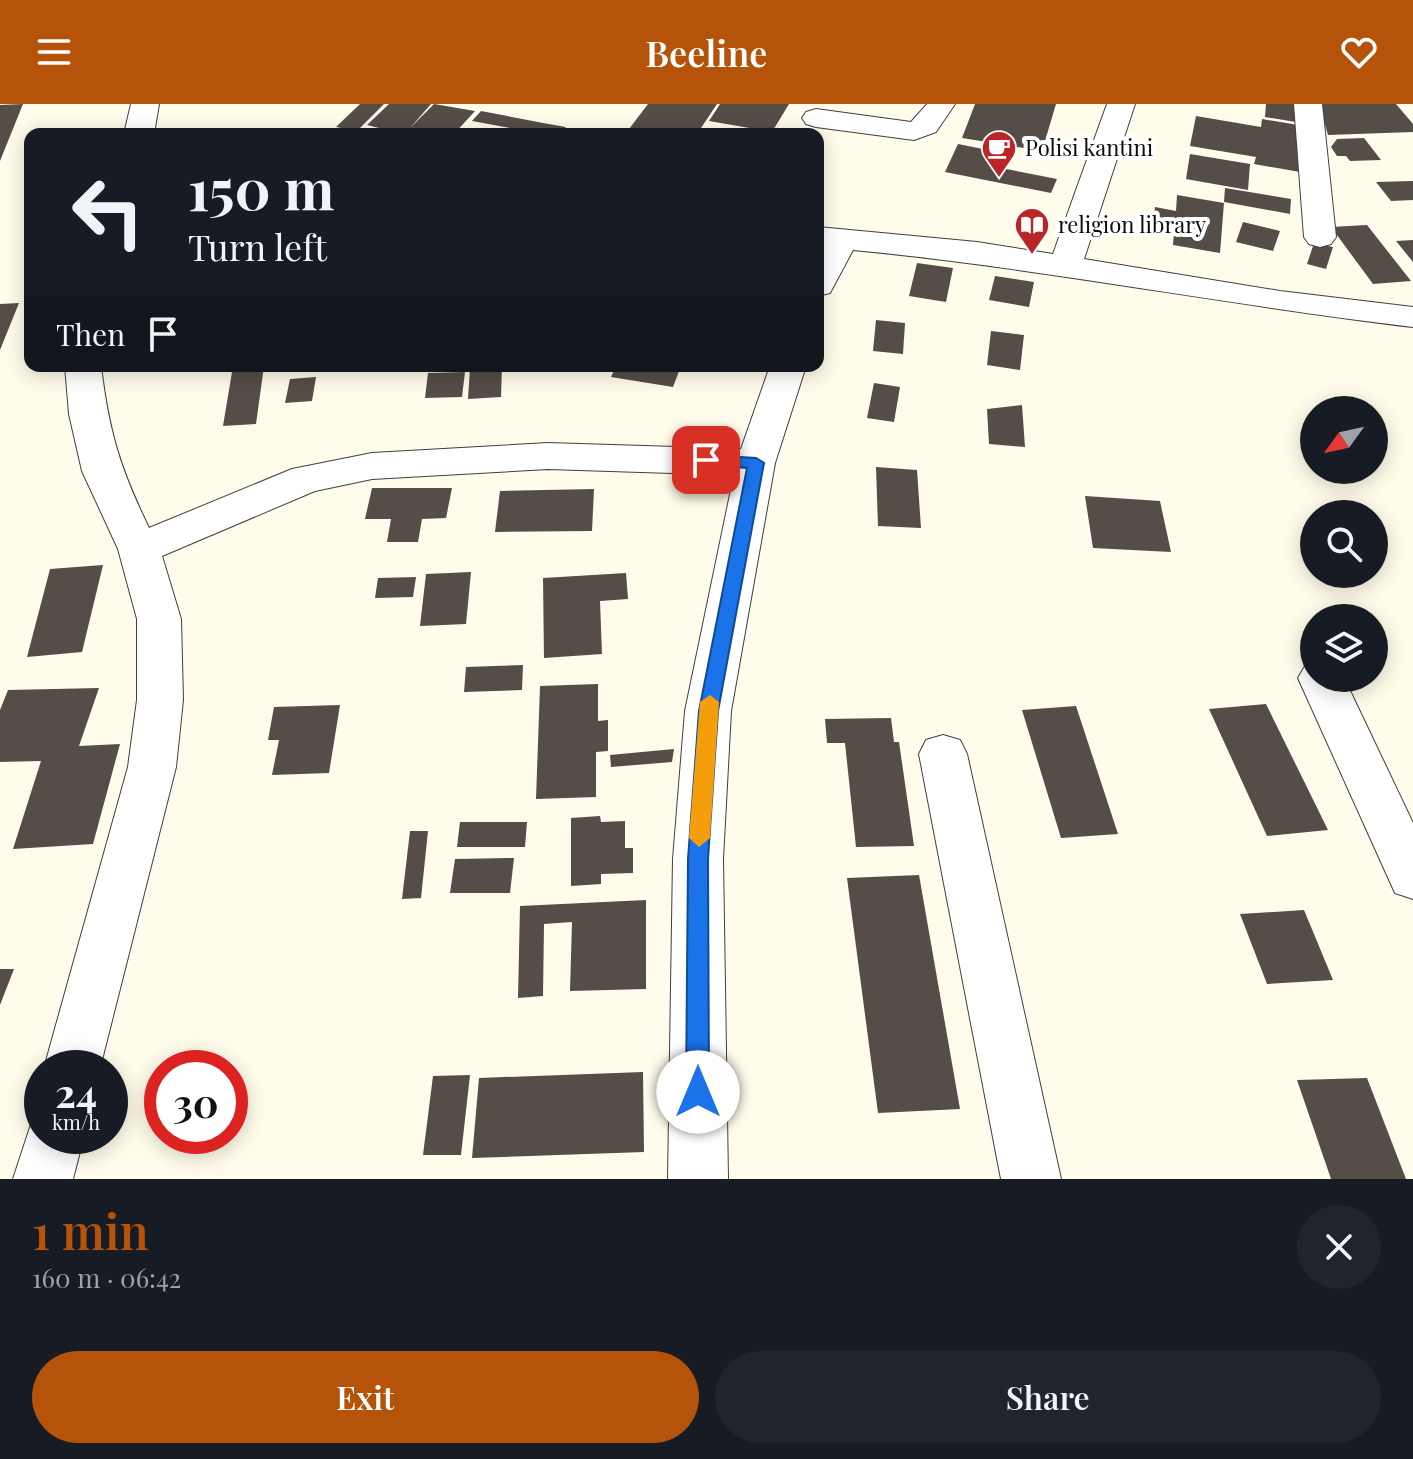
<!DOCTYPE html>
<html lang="en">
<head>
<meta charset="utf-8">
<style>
	body { margin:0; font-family:"Playfair Display",serif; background:#20242c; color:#f1f3f6; height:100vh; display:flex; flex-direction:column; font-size:30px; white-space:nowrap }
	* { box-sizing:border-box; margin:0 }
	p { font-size:26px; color:#9ea1a6 }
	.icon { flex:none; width:44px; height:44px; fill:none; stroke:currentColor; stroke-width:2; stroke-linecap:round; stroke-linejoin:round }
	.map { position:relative; height:1075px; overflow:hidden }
	.sheet { display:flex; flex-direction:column; background:#171b24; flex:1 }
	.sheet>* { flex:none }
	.guide { position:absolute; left:24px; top:24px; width:800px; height:244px; border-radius:16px; box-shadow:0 4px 20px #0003; background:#171b24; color:#f1f3f6; overflow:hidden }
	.needle { width:52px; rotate:237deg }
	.controls { position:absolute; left:1300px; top:292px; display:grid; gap:16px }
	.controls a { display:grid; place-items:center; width:88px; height:88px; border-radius:50%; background:#171b24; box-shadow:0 4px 20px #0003; font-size:40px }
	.speed { position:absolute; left:24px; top:946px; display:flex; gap:16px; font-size:40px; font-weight:700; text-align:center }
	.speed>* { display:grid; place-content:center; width:104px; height:104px; border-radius:50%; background:#171b24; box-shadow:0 4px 20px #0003; line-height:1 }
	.speed small { font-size:20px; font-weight:400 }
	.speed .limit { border:12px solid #d22; background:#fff; color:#111 }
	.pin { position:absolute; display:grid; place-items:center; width:68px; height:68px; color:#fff; margin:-34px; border-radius:16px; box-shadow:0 4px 12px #0006 }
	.me { position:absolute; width:88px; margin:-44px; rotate:0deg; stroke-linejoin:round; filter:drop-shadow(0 0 6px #0008) }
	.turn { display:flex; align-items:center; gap:28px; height:168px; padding:0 32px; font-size:36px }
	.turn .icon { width:104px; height:104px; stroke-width:2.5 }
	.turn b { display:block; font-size:56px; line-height:68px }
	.then { display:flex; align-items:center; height:76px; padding:0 32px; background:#0003; gap:16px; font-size:30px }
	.round { display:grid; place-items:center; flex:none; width:84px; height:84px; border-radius:42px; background:#20242c }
	.head { display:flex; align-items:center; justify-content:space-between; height:136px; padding:0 32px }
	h1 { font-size:48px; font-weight:600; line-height:60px; color:#b45309 }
	.button { display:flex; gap:16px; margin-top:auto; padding:16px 32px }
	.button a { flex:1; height:92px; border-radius:48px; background:#b45309; color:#fff; font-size:32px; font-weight:600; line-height:92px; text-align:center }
	.button a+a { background:#20242c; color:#f1f3f6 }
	header { display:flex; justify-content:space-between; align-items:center; height:104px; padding:0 32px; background:#b45309; color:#fff; font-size:36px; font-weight:600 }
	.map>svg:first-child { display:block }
	.building { fill:#544d48 }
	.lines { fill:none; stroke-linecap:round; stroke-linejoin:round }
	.minor-casing { stroke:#3f3f3f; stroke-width:2 }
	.minor { fill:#fff; fill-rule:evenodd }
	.route { fill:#1a73e8; stroke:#114b97; stroke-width:2 }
	.slow { fill:#f59e0b }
	.labels { text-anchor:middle; stroke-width:8; stroke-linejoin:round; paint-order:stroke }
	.far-poi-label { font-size:22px; fill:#0c0c0c; stroke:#fff; text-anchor:start }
</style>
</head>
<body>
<header><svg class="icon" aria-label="menu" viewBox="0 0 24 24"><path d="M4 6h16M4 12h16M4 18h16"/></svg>Beeline<svg class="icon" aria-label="heart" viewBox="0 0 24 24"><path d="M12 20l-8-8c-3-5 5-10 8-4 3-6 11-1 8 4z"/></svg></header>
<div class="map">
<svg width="1413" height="1075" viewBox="0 0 1413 1075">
	<rect width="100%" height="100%" fill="#fffceb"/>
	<g class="building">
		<polygon points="23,0 0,57 0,1"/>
		<polygon points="360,0 384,0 357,27 336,23"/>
		<polygon points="389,0 431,0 410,24 434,0 475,7 454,30 403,30 367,21"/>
		<polygon points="648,0 717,0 697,30 645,25 641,30 626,29"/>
		<polygon points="720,0 789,0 772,28 709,17"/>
		<polygon points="975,0 1056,0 1042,47 962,34"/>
		<polygon points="1266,0 1297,0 1296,18 1265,13"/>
		<polygon points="1319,0 1396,0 1413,20 1413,28 1328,31"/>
		<polygon points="481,7 543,19 566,23 560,30 542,30 472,17"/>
		<polygon points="1196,12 1261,23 1262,15 1304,22 1300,68 1254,60 1256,53 1190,42"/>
		<polygon points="1364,34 1381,56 1350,57 1346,52 1337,52 1331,43 1337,35"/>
		<polygon points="958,40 998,48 991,62 1057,75 1051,89 945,68"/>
		<polygon points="1190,50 1250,60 1248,86 1186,75"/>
		<polygon points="1413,77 1413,96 1391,97 1376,78"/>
		<polygon points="1225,84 1291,95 1290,110 1224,98"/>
		<polygon points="1177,91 1224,99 1220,149 1173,141 1175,116 1154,113 1155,103 1176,107"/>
		<polygon points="1243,118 1280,127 1273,147 1236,138"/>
		<polygon points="1367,121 1411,177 1373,180 1331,123"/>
		<polygon points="1413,136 1413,158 1396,137"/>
		<polygon points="1314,139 1333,143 1326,165 1307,160"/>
		<polygon points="917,159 953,164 946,198 909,192"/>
		<polygon points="995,172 1034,178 1029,203 989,196"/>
		<polygon points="19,199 0,246 0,200"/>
		<polygon points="876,216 905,219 903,250 873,247"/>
		<polygon points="991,227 1024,231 1020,266 987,261"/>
		<polygon points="233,262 264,262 256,320 223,322"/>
		<polygon points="502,262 501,293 468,295 470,264"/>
		<polygon points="616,262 681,262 673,283 611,273"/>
		<polygon points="465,268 462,293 425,294 428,269"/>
		<polygon points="316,273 312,297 285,299 290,275"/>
		<polygon points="874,279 900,283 894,318 867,314"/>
		<polygon points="1022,301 1025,343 989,340 987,305"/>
		<polygon points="876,363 917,366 921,424 878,422"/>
		<polygon points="372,384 452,384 446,414 422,415 418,438 387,438 391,415 365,415"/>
		<polygon points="594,385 592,427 495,428 500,387"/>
		<polygon points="1085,392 1160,397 1171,448 1093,444"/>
		<polygon points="103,461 82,548 27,553 50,465"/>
		<polygon points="471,468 466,520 420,522 426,470"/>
		<polygon points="626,469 628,495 600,497 602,550 544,554 543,474"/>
		<polygon points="416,473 413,493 375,494 378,474"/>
		<polygon points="523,561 522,586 464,588 466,563"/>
		<polygon points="598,580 598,617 608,616 608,647 596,648 596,693 536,695 540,582"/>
		<polygon points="99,584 79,642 120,640 93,740 13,745 41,657 0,658 0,606 8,586"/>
		<polygon points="1266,600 1328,726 1267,732 1209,605"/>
		<polygon points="340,601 329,669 272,671 279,636 268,636 274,603"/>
		<polygon points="1076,602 1118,730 1061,734 1022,606"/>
		<polygon points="891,614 894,638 899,638 914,742 856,743 845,639 827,639 825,615"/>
		<polygon points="674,645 672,658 611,663 610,651"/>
		<polygon points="600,712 601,718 625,717 625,744 633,744 633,769 601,770 601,780 571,782 571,714"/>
		<polygon points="460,718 527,718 525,743 457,743"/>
		<polygon points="410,727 428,727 421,794 402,795"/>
		<polygon points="514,754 510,789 450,789 455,755"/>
		<polygon points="919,771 960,1005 878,1009 847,774"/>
		<polygon points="646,796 646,885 570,887 572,818 544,820 543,892 518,894 520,802"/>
		<polygon points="1304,806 1333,876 1267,880 1240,810"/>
		<polygon points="0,865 14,865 0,901"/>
		<polygon points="643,968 644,1048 472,1054 479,974"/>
		<polygon points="470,971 461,1051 423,1051 433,972"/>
		<polygon points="1367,974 1406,1075 1331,1075 1297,976"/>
	</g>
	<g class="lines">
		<g class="minor-casing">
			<g id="minor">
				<polygon points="131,0 159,0 154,30 124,30"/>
				<polygon points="927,0 955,0 936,28 914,36 816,23 806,20 802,14 806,8 816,5 911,18"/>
				<path d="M1107 0H1135L1084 155 1280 187 1413 203V223C1226 201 1041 164 853 146L830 189 818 192V151L822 143H818V123L977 138 1053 150Z"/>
				<polygon points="1294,0 1322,0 1336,133 1331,140 1320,143 1309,140 1304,133"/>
				<path d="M65 262H101C109 328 120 364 149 424L292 365 372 349 548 339 741 345 770 262H806L775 359 731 607 723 755 728 1075H668L673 755 685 607 734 371 548 365 372 375 315 387 162 452 181 515 183 596 176 663 100 964H44L128 663 137 596V515L118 445 82 367 69 310Z"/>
				<polygon points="1314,559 1314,574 1344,574 1413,719 1413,795 1395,789 1298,574 1305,562"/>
				<polygon points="943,631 960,636 967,650 1061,1075 1001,1075 919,650 926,636"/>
				<polygon points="42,1008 42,1032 84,1032 73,1075 13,1075 34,1011"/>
			</g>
		</g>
		<use href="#minor" class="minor"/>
	</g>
	<polygon class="route" points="706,351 756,354 764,359 718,607 708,755 709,988 706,996 698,999 689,996 686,988 688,755 699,607 747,364 700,360 700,353"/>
	<polygon class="slow" points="710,591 719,598 710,734 699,743 689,734 700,598"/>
	<defs>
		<g id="cafe-pin" transform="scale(1.8)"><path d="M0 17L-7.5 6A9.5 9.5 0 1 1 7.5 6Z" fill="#bb2528" stroke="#fff"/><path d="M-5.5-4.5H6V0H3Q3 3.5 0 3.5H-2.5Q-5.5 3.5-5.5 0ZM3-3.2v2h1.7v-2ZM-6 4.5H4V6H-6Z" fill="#fff"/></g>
		<g id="library-pin" transform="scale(1.8)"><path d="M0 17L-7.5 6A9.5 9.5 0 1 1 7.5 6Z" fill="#bb2528" stroke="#fff"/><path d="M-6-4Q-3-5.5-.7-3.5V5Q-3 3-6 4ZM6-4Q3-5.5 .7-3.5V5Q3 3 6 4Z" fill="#fff"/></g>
	</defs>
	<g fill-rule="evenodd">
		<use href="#cafe-pin" x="999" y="44"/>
		<use href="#library-pin" x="1032" y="121"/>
	</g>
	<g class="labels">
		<g class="far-poi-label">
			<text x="1025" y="52">Polisi kantini</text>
			<text x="1058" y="129">religion library</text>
		</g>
	</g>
</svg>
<div class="controls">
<a><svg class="needle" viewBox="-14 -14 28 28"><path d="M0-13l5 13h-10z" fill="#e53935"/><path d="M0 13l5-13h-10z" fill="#9ea1a6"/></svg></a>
<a><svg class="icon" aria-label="search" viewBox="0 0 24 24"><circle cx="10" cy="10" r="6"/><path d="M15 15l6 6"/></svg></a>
<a><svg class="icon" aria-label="layers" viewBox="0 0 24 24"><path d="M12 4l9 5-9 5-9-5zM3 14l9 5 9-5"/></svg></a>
</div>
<div class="speed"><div>24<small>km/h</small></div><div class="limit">30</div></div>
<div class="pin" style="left:706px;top:356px;background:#d93025"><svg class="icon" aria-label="arrive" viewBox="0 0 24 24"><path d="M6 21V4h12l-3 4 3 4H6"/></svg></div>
<svg class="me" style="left:698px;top:988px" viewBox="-20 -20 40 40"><circle r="19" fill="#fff"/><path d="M0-13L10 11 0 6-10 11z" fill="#1a73e8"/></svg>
<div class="guide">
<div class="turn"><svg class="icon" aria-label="left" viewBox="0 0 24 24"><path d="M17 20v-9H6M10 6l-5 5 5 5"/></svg><div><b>150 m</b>Turn left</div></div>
<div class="then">Then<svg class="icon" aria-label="arrive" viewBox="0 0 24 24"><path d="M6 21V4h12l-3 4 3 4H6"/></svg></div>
</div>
</div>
<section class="sheet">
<div class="head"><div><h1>1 min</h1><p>160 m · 06:42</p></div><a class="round"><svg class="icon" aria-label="close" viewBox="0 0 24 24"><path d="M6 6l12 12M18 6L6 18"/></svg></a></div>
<div class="button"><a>Exit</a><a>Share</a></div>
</section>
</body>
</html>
